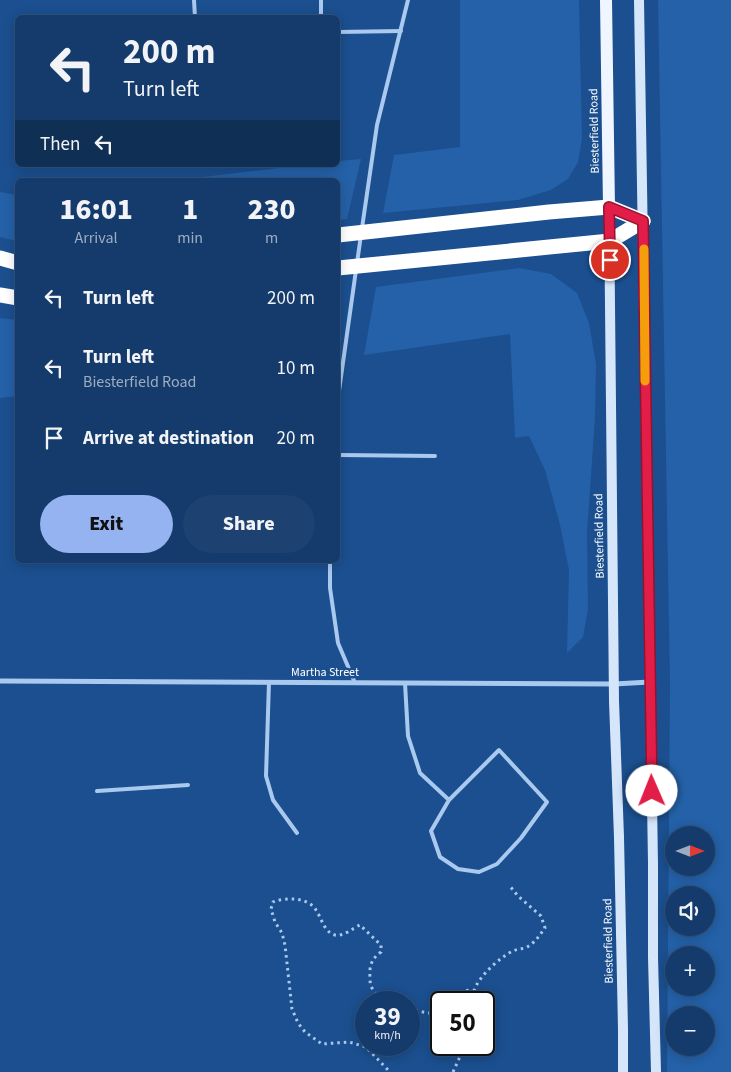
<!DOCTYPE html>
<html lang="en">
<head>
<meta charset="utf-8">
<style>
	body { margin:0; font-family:"Source Sans 3",sans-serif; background:#1d4271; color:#f1f3f6; height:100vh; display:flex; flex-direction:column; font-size:19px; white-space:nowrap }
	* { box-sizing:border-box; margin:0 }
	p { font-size:16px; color:#9dadc1 }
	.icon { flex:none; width:28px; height:28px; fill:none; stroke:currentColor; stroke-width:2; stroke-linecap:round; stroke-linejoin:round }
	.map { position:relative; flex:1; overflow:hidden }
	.sheet { position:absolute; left:15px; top:178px; width:325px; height:385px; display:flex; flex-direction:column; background:#143b6b; border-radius:8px; box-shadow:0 2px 12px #0003,0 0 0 1px #33557e }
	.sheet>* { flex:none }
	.banner { position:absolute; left:15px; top:15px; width:325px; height:152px; border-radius:8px; box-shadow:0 2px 12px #0003,0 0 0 1px #33557e; background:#143b6b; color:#f1f3f6; overflow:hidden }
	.needle { width:32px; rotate:90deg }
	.buttons { position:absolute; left:665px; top:826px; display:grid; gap:10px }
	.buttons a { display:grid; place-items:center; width:50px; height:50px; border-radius:50%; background:#143b6b; box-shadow:0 2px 12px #0003,0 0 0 1px #33557e; font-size:25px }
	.speed { position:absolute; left:355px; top:991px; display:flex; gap:10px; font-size:25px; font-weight:700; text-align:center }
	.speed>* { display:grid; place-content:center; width:65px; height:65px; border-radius:50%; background:#143b6b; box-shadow:0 2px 12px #0003,0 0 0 1px #33557e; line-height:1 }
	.speed small { font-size:12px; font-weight:400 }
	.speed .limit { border:2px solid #111; border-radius:8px; background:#fff; color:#111 }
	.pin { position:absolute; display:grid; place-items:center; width:42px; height:42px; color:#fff; margin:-21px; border:2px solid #fff; border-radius:50%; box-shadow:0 1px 5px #0007 }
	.me { position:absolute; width:55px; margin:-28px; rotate:359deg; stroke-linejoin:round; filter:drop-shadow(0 0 4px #0008) }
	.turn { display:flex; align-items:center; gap:18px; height:105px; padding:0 25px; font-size:22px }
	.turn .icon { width:65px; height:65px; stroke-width:2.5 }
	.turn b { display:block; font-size:35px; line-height:42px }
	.then { display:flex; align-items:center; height:48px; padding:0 25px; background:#0003; gap:10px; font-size:19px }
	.eta { display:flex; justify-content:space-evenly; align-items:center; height:85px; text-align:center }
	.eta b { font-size:30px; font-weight:800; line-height:35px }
	.cta { display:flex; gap:10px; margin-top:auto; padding:10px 25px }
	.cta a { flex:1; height:58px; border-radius:30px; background:#95b2f1; color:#111; font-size:20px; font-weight:800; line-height:58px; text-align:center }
	.cta a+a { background:#1d4271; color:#f1f3f6 }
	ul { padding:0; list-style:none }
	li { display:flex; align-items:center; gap:15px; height:70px; padding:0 25px }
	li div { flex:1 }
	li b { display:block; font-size:19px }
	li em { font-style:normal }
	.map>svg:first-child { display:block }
	.green { fill:#2461a8; fill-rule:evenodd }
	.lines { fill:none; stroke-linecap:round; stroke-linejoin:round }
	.path { stroke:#a9c9ee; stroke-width:3; stroke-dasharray:2.5 4; stroke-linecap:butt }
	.service { stroke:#a9c9ee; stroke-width:4 }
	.minor { stroke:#a9c9ee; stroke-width:5 }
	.secondary { stroke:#d6e6fa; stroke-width:10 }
	.primary { stroke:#f0f6ff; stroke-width:12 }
	.motorway { stroke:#fff; stroke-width:15 }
	.route-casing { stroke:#92132f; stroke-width:12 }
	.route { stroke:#e11d48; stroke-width:9 }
	.slow { stroke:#f59e0b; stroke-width:9 }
	.labels { text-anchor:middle; stroke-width:5; stroke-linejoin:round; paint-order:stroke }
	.street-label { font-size:12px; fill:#fff; stroke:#1b4f8f }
</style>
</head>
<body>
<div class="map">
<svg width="731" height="1072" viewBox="0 0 731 1072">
	<rect width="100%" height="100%" fill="#1b4f8f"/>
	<g class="green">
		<polygon points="460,0 579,0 582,139 578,162 568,179 551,190 518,200 383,213 394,155 460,147"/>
		<path d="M658 0H731V1072H667L670 685ZM674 835H706V868H674ZM674 895H706V928H674ZM674 955H706V988H674ZM674 1015H706V1048H674Z"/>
		<polygon points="361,159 347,219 338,220 338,180 178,180 305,165 338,165 338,161"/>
		<polygon points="0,192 17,195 17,241 0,237"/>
		<polygon points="520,268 551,274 577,293 589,323 596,364 595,418 587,533 588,609 583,637 567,653 569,570 560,525 545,470 529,436 515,438 510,334 364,355 376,287"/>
		<polygon points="0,318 18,320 17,396 0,398"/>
	</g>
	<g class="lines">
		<g class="path">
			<path d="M474 991C478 977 500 957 513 951 517 949 521 949 525 948 534 944 539 936 545 928L541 916 518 896 509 885"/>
			<path d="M387 1002C381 999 375 994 372 988 370 985 370 981 370 977 369 966 372 958 381 952V945L360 925C353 928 343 937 335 935 324 932 322 919 316 910 308 897 286 897 273 902L271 909 275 922 282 933 285 945 292 1009 298 1023 305 1032 322 1044 349 1042 366 1047 390 1072"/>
			<path d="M451 1002C467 976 500 998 484 1022"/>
			<polyline points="409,1009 428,1013 441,1013"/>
			<polyline points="453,1072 463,1050 464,1045"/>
		</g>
		<g class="service">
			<polyline points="194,0 195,18"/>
			<polyline points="321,0 321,18"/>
			<polyline points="338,32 401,31"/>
			<polyline points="362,228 377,125 408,0"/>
			<polyline points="357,263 361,235"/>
			<polyline points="338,398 356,270"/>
			<polyline points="338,455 435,456"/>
			<polyline points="330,560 330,588 338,643 355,683"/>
			<polyline points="269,682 266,776 273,800 297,833"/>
			<polyline points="405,683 408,736 420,773 449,800 431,831 440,857 458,869 479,872 497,864 521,838 547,802 499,750 449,800"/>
			<polyline points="97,791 188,785"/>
		</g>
		<polyline class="minor" points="0,681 614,684 650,682"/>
		<g class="secondary">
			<polyline points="639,0 653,863 653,957 656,1072"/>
			<polyline points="609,207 614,701 619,837 623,1029 623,1072"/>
		</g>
		<polyline class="primary" points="606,0 609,207"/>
		<g class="motorway">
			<polyline points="338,235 549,212 609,207 643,221"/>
			<polyline points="0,258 18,263"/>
			<polyline points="338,268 610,241 643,221"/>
			<polyline points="0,295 18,298"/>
		</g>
	</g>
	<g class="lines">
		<g class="route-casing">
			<polyline id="route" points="610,260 609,207 643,221 652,791"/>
		</g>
		<use href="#route" class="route"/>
		<polyline class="slow" points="644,249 645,381"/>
	</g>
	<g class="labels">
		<g class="street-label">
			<text transform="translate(594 131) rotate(-91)" y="4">Biesterfield Road</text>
			<text transform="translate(599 536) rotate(-91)" y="4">Biesterfield Road</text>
			<text x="325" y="676">Martha Street</text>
			<text transform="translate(608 941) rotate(-91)" y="4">Biesterfield Road</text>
		</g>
	</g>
</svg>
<div class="buttons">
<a><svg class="needle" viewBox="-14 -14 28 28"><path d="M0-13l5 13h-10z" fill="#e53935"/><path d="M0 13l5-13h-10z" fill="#9dadc1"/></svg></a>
<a><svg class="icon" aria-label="sound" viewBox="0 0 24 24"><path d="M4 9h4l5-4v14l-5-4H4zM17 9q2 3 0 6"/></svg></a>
<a>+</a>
<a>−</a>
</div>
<div class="speed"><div>39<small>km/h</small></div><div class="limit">50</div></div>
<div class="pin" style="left:610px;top:260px;background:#d93025"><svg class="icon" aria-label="arrive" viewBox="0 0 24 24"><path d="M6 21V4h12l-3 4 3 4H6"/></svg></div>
<svg class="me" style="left:652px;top:791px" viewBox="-20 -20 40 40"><circle r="19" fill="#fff"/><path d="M0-13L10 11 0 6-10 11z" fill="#e11d48"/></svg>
<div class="banner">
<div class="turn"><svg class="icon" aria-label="left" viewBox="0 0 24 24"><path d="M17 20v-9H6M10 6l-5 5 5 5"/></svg><div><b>200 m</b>Turn left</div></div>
<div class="then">Then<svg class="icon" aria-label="left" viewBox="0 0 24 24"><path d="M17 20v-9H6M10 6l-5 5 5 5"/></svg></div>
</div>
<section class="sheet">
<div class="eta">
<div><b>16:01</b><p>Arrival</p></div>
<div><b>1</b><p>min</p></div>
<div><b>230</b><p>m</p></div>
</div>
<ul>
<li><svg class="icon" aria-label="left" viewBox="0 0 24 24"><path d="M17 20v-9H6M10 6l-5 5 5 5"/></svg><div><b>Turn left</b></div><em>200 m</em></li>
<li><svg class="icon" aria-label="left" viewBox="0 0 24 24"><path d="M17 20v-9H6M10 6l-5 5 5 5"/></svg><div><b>Turn left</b><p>Biesterfield Road</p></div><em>10 m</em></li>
<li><svg class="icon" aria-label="arrive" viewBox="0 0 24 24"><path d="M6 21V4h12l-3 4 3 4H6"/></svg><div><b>Arrive at destination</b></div><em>20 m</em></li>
</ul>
<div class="cta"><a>Exit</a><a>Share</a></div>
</section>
</div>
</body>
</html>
